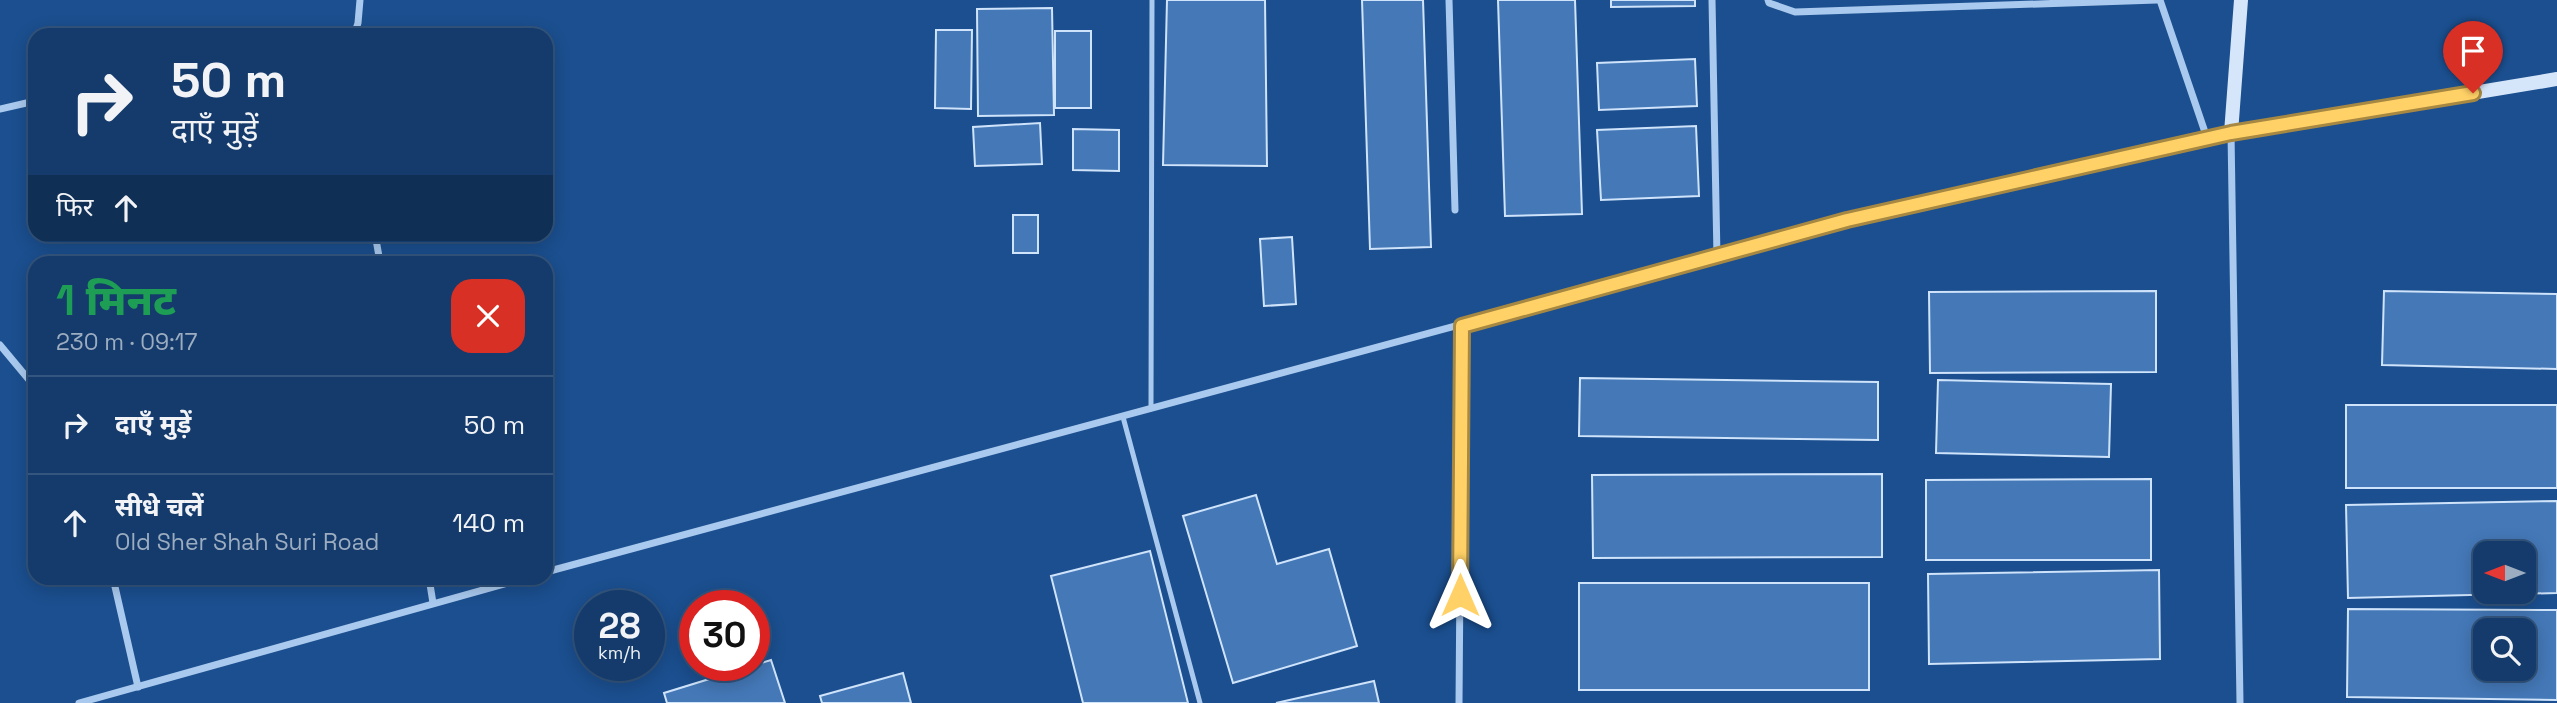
<!DOCTYPE html>
<html lang="hi">
<head>
<meta charset="utf-8">
<style>
	body { margin:0; font-family:"Space Grotesk","Noto Sans Devanagari",sans-serif; background:#1d4271; color:#f1f3f6; height:100vh; display:flex; flex-direction:column; font-size:26px; white-space:nowrap }
	* { box-sizing:border-box; margin:0 }
	p { font-size:23px; color:#9dadc1 }
	.icon { flex:none; width:38px; height:38px; fill:none; stroke:currentColor; stroke-width:2; stroke-linecap:round; stroke-linejoin:round }
	.map { position:relative; flex:1; overflow:hidden }
	.side { position:absolute; left:28px; top:256px; width:525px; height:329px; display:flex; flex-direction:column; background:#143b6b; border-radius:21px; box-shadow:0 4px 18px #0003,0 0 0 2px #33557e }
	.side>* { flex:none }
	.banner { position:absolute; left:28px; top:28px; width:525px; height:214px; border-radius:21px; box-shadow:0 4px 18px #0003,0 0 0 2px #33557e; background:#143b6b; color:#f1f3f6; overflow:hidden }
	.needle { width:46px; rotate:270deg }
	.fabs { position:absolute; left:2473px; top:541px; display:grid; gap:14px }
	.fabs a { display:grid; place-items:center; width:63px; height:63px; border-radius:14px; background:#143b6b; box-shadow:0 4px 18px #0003,0 0 0 2px #33557e; font-size:35px }
	.speed { position:absolute; left:574px; top:590px; display:flex; gap:14px; font-size:35px; font-weight:700; text-align:center }
	.speed>* { display:grid; place-content:center; width:91px; height:91px; border-radius:50%; background:#143b6b; box-shadow:0 4px 18px #0003,0 0 0 2px #33557e; line-height:1 }
	.speed small { font-size:18px; font-weight:400 }
	.speed .limit { border:10px solid #d22; background:#fff; color:#111 }
	.pin { position:absolute; display:grid; place-items:center; width:60px; height:60px; color:#fff; margin:-72px -30px; border-radius:50% 50% 50% 0; rotate:-45deg; box-shadow:0 0 7px #0007 }
	.pin .icon { rotate:45deg }
	.me { position:absolute; width:77px; margin:-38px; rotate:0deg; stroke-linejoin:round; filter:drop-shadow(0 0 5px #0008) }
	.turn { display:flex; align-items:center; gap:24px; height:147px; padding:0 28px; font-size:32px }
	.turn .icon { width:91px; height:91px; stroke-width:2.5 }
	.turn b { display:block; font-size:49px; line-height:60px }
	.then { display:flex; align-items:center; height:66px; padding:0 28px; background:#0003; gap:14px; font-size:26px }
	.round { display:grid; place-items:center; flex:none; width:74px; height:74px; border-radius:21px; background:#1d4271 }
	.overview { display:flex; align-items:center; justify-content:space-between; height:119px; padding:0 28px }
	h1 { font-size:42px; font-weight:800; line-height:52px; color:#1e9e55 }
	ul { padding:0; list-style:none }
	li { display:flex; align-items:center; gap:21px; height:98px; padding:0 28px; border-top:2px solid #33557e }
	li div { flex:1 }
	li b { display:block; font-size:26px }
	li em { font-style:normal }
	.map>svg:first-child { display:block }
	.building { fill:#4478b7; stroke:#cfe3fa; stroke-width:2; fill-rule:evenodd }
	.lines { fill:none; stroke-linecap:round; stroke-linejoin:round }
	.lane { stroke:#a9c9ee; stroke-width:5 }
	.street { stroke:#a9c9ee; stroke-width:7 }
	.secondary { stroke:#d6e6fa; stroke-width:14 }
	.route-casing { stroke:#a68842; stroke-width:18 }
	.route { stroke:#ffd166; stroke-width:12 }
</style>
</head>
<body>
<div class="map">
<svg width="2557" height="703" viewBox="0 0 2557 703">
	<rect width="100%" height="100%" fill="#1b4f8f"/>
	<g class="building">
		<polygon points="1167,0 1265,0 1267,166 1163,165"/>
		<polygon points="1362,0 1423,0 1431,247 1370,249"/>
		<polygon points="1498,0 1575,0 1582,214 1505,216"/>
		<polygon points="1611,0 1695,0 1695,6 1611,7"/>
		<polygon points="1052,8 1054,115 978,116 977,9"/>
		<polygon points="936,30 972,30 971,109 935,108"/>
		<rect x="1055" y="31" width="36" height="77"/>
		<polygon points="1695,59 1697,106 1599,110 1597,63"/>
		<polygon points="1040,123 1042,164 975,166 973,127"/>
		<polygon points="1696,126 1699,196 1601,200 1597,130"/>
		<polygon points="1073,129 1119,130 1119,171 1073,170"/>
		<rect x="1013" y="215" width="25" height="38"/>
		<polygon points="1292,237 1296,304 1264,306 1260,239"/>
		<polygon points="2156,291 2156,372 1930,373 1929,292"/>
		<polygon points="2384,291 2557,294 2557,369 2382,365"/>
		<polygon points="1580,378 1878,382 1878,440 1579,436"/>
		<polygon points="1938,380 2111,384 2109,457 1936,453"/>
		<rect x="2346" y="405" width="211" height="83"/>
		<polygon points="1882,474 1882,557 1593,558 1592,475"/>
		<polygon points="2151,479 2151,560 1926,560 1926,480"/>
		<polygon points="1256,495 1277,564 1329,549 1357,646 1233,683 1183,516"/>
		<path d="M2557 501V593L2348 598 2346 505ZM2485 553H2524V592H2485Z"/>
		<polygon points="1150,551 1188,703 1083,703 1051,576"/>
		<polygon points="2159,570 2160,659 1929,664 1928,574"/>
		<rect x="1579" y="583" width="290" height="107"/>
		<path d="M2348 609 2557 610V700L2347 697ZM2485 630H2524V668H2485Z"/>
		<polygon points="771,660 785,703 667,703 664,693"/>
		<polygon points="903,673 911,703 822,703 820,696"/>
		<polygon points="1374,681 1379,703 1276,703"/>
	</g>
	<g class="lines">
		<g class="lane">
			<polyline points="1151,409 1152,0"/>
			<polyline points="1123,417 1200,703"/>
		</g>
		<g class="street">
			<polyline points="1449,0 1455,210"/>
			<polyline points="1712,0 1717,256"/>
			<polyline points="1768,0 1769,3 1795,12 2157,0"/>
			<polyline points="2160,0 2207,138"/>
			<polyline points="354,35 358,23 360,0"/>
			<polyline points="0,109 35,101"/>
			<polyline points="375,234 380,262"/>
			<polyline points="0,345 35,387"/>
			<polyline points="546,572 1847,220 2231,133 2240,703"/>
			<polyline points="113,578 138,687"/>
			<polyline points="429,578 433,603"/>
			<polyline points="79,703 526,578"/>
			<polyline points="1459,703 1462,325"/>
		</g>
		<polyline class="secondary" points="2241,0 2231,133 2557,79"/>
	</g>
	<g class="lines">
		<g class="route-casing">
			<polyline id="route" points="1460,595 1462,326 1847,220 2231,133 2473,93"/>
		</g>
		<use href="#route" class="route"/>
	</g>
</svg>
<div class="fabs">
<a><svg class="needle" viewBox="-14 -14 28 28"><path d="M0-13l5 13h-10z" fill="#e53935"/><path d="M0 13l5-13h-10z" fill="#9dadc1"/></svg></a>
<a><svg class="icon" aria-label="search" viewBox="0 0 24 24"><circle cx="10" cy="10" r="6"/><path d="M15 15l6 6"/></svg></a>
</div>
<div class="speed"><div>28<small>km/h</small></div><div class="limit">30</div></div>
<div class="pin" style="left:2473px;top:93px;background:#d93025"><svg class="icon" aria-label="arrive" viewBox="0 0 24 24"><path d="M6 21V4h12l-3 4 3 4H6"/></svg></div>
<svg class="me" style="left:1460px;top:595px" viewBox="-20 -20 40 40"><path d="M0-17L14 15 0 8-14 15z" fill="#ffd166" stroke="#fff" stroke-width="4"/></svg>
<div class="banner">
<div class="turn"><svg class="icon" aria-label="right" viewBox="0 0 24 24"><path d="M7 20v-9h11M14 6l5 5-5 5"/></svg><div><b>50 m</b>दाएँ मुड़ें</div></div>
<div class="then">फिर<svg class="icon" aria-label="ahead" viewBox="0 0 24 24"><path d="M12 20V5M6 11l6-6 6 6"/></svg></div>
</div>
<section class="side">
<div class="overview"><div><h1>1 मिनट</h1><p>230 m · 09:17</p></div><a class="round" style="background:#d93025;color:#fff"><svg class="icon" aria-label="close" viewBox="0 0 24 24"><path d="M6 6l12 12M18 6L6 18"/></svg></a></div>
<ul>
<li><svg class="icon" aria-label="right" viewBox="0 0 24 24"><path d="M7 20v-9h11M14 6l5 5-5 5"/></svg><div><b>दाएँ मुड़ें</b></div><em>50 m</em></li>
<li><svg class="icon" aria-label="ahead" viewBox="0 0 24 24"><path d="M12 20V5M6 11l6-6 6 6"/></svg><div><b>सीधे चलें</b><p>Old Sher Shah Suri Road</p></div><em>140 m</em></li>
</ul>
</section>
</div>
</body>
</html>
